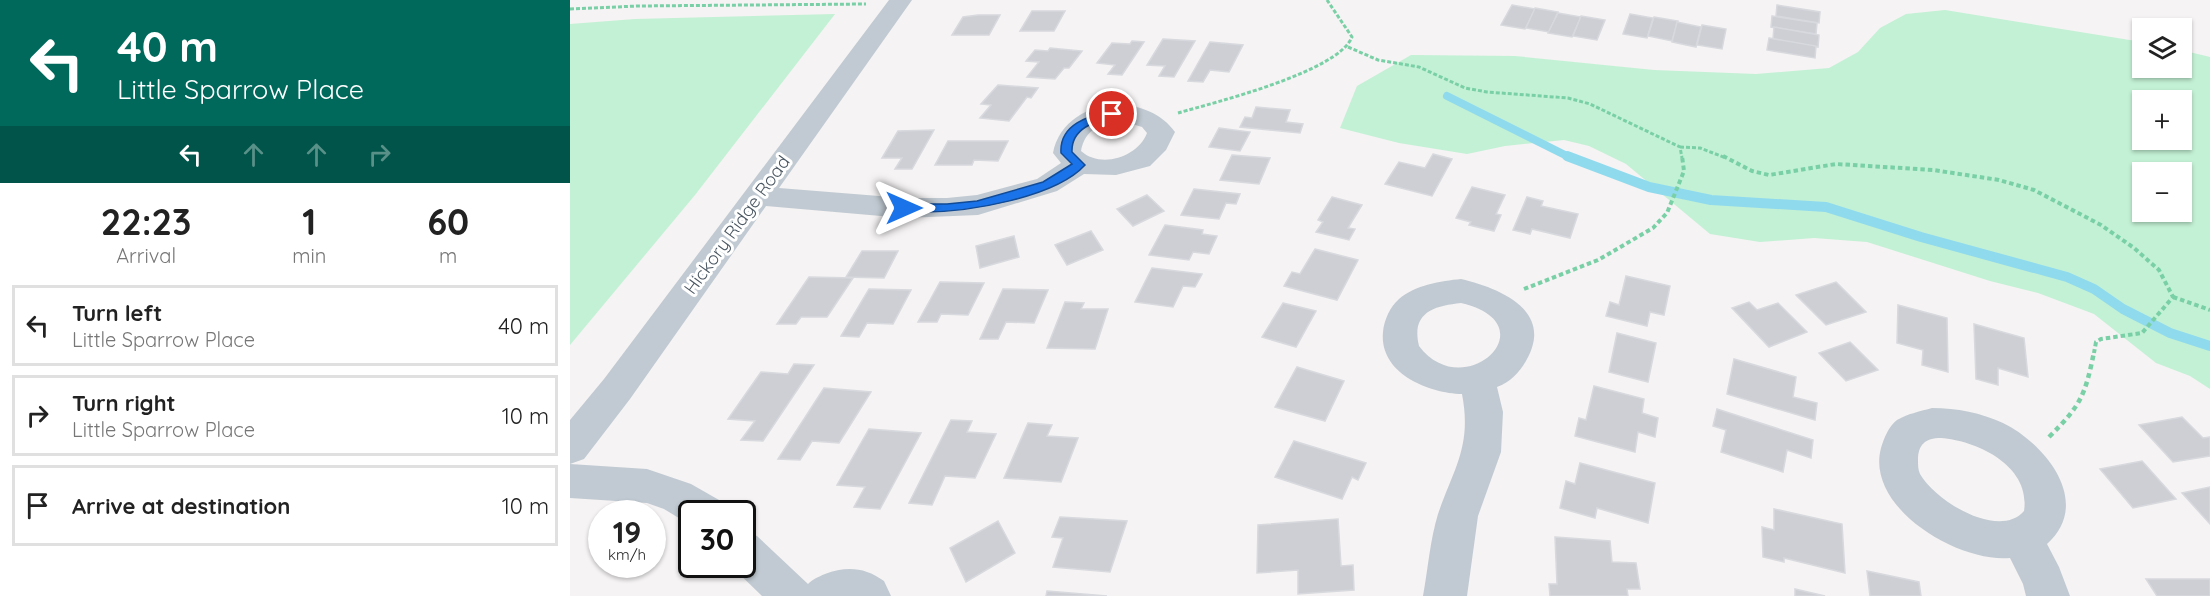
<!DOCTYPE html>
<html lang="en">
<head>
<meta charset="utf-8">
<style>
	body { margin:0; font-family:Quicksand,sans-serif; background:#f6f6f6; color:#222; height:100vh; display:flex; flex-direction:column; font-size:22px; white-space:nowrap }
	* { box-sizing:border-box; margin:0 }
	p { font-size:20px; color:#767676 }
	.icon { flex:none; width:33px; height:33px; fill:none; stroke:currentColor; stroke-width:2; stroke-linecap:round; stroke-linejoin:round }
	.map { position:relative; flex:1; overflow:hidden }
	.drawer { display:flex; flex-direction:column; background:#fff; width:570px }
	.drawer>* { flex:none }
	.top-card { background:#00695c; color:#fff; overflow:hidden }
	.controls { position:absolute; left:1562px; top:18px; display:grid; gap:12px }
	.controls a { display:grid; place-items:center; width:60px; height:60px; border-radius:0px; background:#fff; box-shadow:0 2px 4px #0004; font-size:30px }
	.speed { position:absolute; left:18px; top:500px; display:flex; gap:12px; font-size:30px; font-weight:700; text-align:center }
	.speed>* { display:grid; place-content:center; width:78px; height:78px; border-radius:50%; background:#fff; box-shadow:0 2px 4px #0004; line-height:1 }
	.speed small { font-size:15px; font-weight:400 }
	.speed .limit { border:3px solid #111; border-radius:9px; background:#fff; color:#111 }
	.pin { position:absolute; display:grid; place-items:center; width:51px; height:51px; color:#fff; margin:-26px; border:3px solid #fff; border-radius:50%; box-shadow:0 2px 6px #0007 }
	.me { position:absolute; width:66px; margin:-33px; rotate:90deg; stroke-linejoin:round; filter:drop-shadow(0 0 4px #0008) }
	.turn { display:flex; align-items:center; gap:21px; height:126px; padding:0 18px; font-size:27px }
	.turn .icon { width:78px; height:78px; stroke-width:2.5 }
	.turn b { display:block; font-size:42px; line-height:51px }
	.lanes { display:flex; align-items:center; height:57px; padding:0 18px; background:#0003; justify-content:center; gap:30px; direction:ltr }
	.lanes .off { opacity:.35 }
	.eta { display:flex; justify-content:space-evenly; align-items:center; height:102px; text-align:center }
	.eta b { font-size:36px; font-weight:700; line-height:42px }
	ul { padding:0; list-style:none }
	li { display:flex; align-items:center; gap:18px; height:81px; margin:0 12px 9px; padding:0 6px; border:3px solid #e0e0e0; border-radius:0px }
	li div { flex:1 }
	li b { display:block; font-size:22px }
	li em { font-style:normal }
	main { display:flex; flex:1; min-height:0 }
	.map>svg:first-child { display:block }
	.green { fill:#c3f1d5; fill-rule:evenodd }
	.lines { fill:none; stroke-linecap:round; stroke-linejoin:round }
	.stream-far1 { stroke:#90daee; stroke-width:8 }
	.stream { stroke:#90daee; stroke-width:10 }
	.building { fill:#cdcfd5; stroke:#d7d9de; stroke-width:1.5 }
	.path-far2 { stroke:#7ad0a6; stroke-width:3; stroke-dasharray:4 2; stroke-linecap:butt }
	.path-far1 { stroke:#7ad0a6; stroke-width:4; stroke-dasharray:4.5 3; stroke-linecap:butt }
	.path { stroke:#7ad0a6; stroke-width:4.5; stroke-dasharray:5 4; stroke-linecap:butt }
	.minor { fill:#c1cad2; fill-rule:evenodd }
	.route { fill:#1a73e8; stroke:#114b97; stroke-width:1.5 }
	.labels { text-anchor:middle; stroke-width:6; stroke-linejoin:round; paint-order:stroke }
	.street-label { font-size:18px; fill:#4a5661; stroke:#fff }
</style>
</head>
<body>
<main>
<section class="drawer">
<div class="top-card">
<div class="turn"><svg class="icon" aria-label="left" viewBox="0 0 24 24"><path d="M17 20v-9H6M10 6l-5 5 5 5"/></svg><div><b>40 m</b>Little Sparrow Place</div></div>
<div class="lanes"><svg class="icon" aria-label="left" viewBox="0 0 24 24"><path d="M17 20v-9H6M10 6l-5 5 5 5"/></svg><svg class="icon off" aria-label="ahead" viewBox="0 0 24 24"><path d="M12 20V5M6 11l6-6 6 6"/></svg><svg class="icon off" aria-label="ahead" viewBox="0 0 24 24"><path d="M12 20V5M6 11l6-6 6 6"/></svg><svg class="icon off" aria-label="right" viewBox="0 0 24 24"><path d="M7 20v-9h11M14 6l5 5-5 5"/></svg></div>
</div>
<div class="eta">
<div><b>22:23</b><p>Arrival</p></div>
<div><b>1</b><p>min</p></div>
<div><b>60</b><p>m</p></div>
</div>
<ul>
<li><svg class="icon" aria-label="left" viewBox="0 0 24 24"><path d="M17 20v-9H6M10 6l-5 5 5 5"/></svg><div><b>Turn left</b><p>Little Sparrow Place</p></div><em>40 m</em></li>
<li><svg class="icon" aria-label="right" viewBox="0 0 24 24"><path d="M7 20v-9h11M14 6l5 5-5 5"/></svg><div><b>Turn right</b><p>Little Sparrow Place</p></div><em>10 m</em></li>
<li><svg class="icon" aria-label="arrive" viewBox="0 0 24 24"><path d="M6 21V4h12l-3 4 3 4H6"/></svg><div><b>Arrive at destination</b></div><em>10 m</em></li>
</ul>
</section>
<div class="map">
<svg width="1640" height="596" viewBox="0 0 1640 596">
	<rect width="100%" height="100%" fill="#f5f3f3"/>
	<g class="green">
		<path d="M1375 10 1572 42V68H1611V50L1640 57V389L1620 376 1586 363 1524 314 1468 293 1420 281 1297 242 1244 238 1190 242 1140 234 1056 164 1019 146 994 140 935 146 897 154 829 143 770 128 787 86 841 55 945 56 1084 70 1186 74 1259 68 1288 52 1310 28 1336 14ZM1572 100H1611V140H1572ZM1611 172V212H1572V172Z"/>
		<polygon points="265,14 125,195 0,345 0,24 65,19"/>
	</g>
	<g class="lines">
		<polyline class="stream-far1" points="877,96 1001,158"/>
		<polyline class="stream" points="997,156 1079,187 1141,200 1256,207 1351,237 1497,277 1524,289 1553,309 1600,333 1640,346"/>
	</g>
	<g class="building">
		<polygon points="942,5 965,9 955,29 931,25"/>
		<polygon points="1207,5 1250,12 1249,23 1206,16"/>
		<polygon points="965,8 988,12 979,32 956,28"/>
		<polygon points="462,11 495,11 484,31 450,31"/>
		<polygon points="988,13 1011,17 1002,37 978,33"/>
		<polygon points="1060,14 1083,18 1077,38 1053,34"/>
		<polygon points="408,15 430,15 419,35 382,35 393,17"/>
		<polygon points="1011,16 1035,20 1027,40 1003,36"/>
		<polygon points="1202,16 1247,23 1246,34 1201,27"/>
		<polygon points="1084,17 1108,21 1102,41 1078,36"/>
		<polygon points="1107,22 1131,27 1126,47 1102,42"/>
		<polygon points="1132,25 1156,29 1152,49 1127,45"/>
		<polygon points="1204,27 1249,35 1248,47 1203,39"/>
		<polygon points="1199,38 1246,46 1245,58 1197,50"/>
		<polygon points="593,39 625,41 604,77 589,76 595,66 577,65"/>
		<polygon points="562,41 574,42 552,75 538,74 545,65 527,63 542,43 560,44"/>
		<polygon points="640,42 673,45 659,72 640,70 633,82 618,81"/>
		<polygon points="480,48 512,51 499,68 494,68 485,79 457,77 469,62 456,61 465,50 478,51"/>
		<polygon points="428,85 468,88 461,98 457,97 439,121 410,118 421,105 411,104"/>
		<polygon points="686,107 720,110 716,122 733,124 730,133 670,127 675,117 682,118"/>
		<polygon points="649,128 680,132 670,151 639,147"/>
		<polygon points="364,130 342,169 325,169 332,158 312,158 328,131"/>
		<polygon points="378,141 438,141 428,161 404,160 402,165 365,165"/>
		<polygon points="863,154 882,159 862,196 815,184 829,162 855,168"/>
		<polygon points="662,155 700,158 689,184 650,180"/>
		<polygon points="902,187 935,195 926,214 931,215 924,231 899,225 901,222 886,218"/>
		<polygon points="624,189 670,194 666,204 656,203 649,219 611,215"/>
		<polygon points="577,195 594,211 563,226 547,209"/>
		<polygon points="762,197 792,205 778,228 785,229 779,240 746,232 753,222 748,220"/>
		<polygon points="957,197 973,201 971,206 1008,214 1000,238 962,229 960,234 943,230"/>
		<polygon points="595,225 633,230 632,234 647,236 639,254 623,252 619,260 579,255"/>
		<polygon points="521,231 533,250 497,265 485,245"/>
		<polygon points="444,236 449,257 410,268 406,246"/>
		<polygon points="745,249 788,260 767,300 714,286 722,272 730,274"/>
		<polygon points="292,251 328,251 314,278 276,277"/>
		<polygon points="582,268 632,274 625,287 613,286 603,307 565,302"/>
		<polygon points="1056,276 1100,286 1094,315 1080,312 1077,326 1036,316 1040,302 1049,305"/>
		<polygon points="239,277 283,278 257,317 231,317 226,324 207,324"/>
		<polygon points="370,282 414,283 398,315 371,314 367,322 348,322"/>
		<polygon points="1266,282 1296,312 1256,325 1226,295"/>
		<polygon points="299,289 341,290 323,324 297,323 289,337 271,336"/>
		<polygon points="433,289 478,290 464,323 436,322 428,339 410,339"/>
		<polygon points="495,302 514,303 511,309 538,309 525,349 477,348"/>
		<polygon points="1179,302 1187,310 1208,303 1237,332 1199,347 1162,308"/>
		<polygon points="713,303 746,311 726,347 692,337"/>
		<polygon points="1328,305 1377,318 1378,372 1352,365 1353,350 1327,343"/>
		<polygon points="1404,324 1454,338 1458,377 1428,368 1428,385 1406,379"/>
		<polygon points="1047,333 1086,343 1078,382 1039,372"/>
		<polygon points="1280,342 1308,370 1276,381 1249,353"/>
		<polygon points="1164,359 1226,377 1223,397 1247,403 1245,420 1157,394"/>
		<polygon points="224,364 244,365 193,441 171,440 185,421 158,419 191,372 218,374"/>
		<polygon points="727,367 774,381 755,421 705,407"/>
		<polygon points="1024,386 1074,399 1072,413 1088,418 1085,437 1068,432 1065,452 1005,436 1009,418 1016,420"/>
		<polygon points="254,388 301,392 269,443 242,441 230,460 208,459"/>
		<polygon points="1147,409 1243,440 1241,458 1217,450 1213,472 1151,452 1156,430 1143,426"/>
		<polygon points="1612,417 1633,438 1640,437 1640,456 1603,462 1569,425"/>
		<polygon points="381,420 402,421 397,432 426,434 405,478 375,476 362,505 339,503"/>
		<polygon points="458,423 482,425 477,436 508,438 491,482 434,478"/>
		<polygon points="299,429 351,433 310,509 284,507 295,487 267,485"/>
		<polygon points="724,441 796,463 788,480 782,477 772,499 705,477"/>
		<polygon points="1572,461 1606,499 1563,508 1530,469"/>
		<polygon points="1010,463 1085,483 1078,523 1027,508 1025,518 990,508 996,481 1005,484"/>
		<polygon points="1640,487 1640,524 1612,493"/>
		<polygon points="1204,509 1272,524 1275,573 1214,558 1214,562 1193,557 1192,527 1204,530"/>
		<polygon points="490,517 557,521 540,572 483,567 493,538 482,537"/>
		<polygon points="768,519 771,566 783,565 784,590 728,594 728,570 687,573 688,525"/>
		<polygon points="428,521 445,553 396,582 380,548"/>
		<polygon points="985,537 1040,541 1042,562 1066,563 1070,589 1057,589 1058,596 980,596 979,584 987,584"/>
		<polygon points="1297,571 1349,582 1351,596 1300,596"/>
		<polygon points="1576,579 1640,579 1640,596 1587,596"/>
		<polygon points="1225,589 1255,596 1225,596"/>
		<polygon points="477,591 537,596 476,596"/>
	</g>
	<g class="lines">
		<g class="path-far2">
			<polyline points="0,9 68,6 296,4"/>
			<polyline points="778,47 808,60 849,67 895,88 917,92 998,98 1020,104 1110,147 1112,158"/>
			<path d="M608 113C646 102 768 72 782 37L757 0"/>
			<polyline points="1110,147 1130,148 1156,158"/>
		</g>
		<g class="path-far1">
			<polyline points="1153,156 1182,171 1199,175 1266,164 1363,170 1429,180 1464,190 1531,225 1564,248 1589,270 1603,297 1572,333 1531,339 1526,342 1524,353"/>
			<polyline points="954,289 1028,260 1083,228 1097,213 1114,171 1112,156"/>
			<polyline points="1603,297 1640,310"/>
		</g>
		<path class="path" d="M1479 437C1511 405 1515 396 1524 352"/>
		<g class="minor">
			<path d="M319 0H342L209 188 334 198H377L407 195 467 179 491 163 483 153C493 98 575 89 605 132L596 150 580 166 546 175 514 174 487 191 408 215 334 218 196 206 60 399 14 459 0 464V420L34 379ZM552 121 572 127 577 133C568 157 531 169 511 151 515 129 531 123 552 121Z"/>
			<path d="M891 279C929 288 984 310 957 359 950 372 941 382 927 387L933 412 931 452 908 516 897 596H853C858 569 860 540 868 514 884 468 902 446 892 394 858 393 809 373 813 332 814 320 820 307 829 299 845 285 871 281 891 279ZM891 303C981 324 894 406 849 346 841 313 863 306 891 303Z"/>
			<path d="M1362 408C1387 408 1411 413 1433 423 1476 444 1523 503 1477 544L1489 567 1500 596H1456L1453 584 1440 558C1389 563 1295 508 1311 448 1314 438 1319 426 1327 420 1337 414 1351 411 1362 408ZM1371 438C1408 441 1461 466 1454 511 1429 540 1365 501 1350 474 1348 470 1348 465 1348 460 1348 445 1355 438 1371 438Z"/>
			<polygon points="0,464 77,469 121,484 149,500 155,513 122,513 122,526 94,509 77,503 0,498"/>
			<path d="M172 530 187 536 238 584C243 579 248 577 255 574 276 566 295 567 314 581L321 596H192L159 564H172Z"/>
		</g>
	</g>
	<path class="route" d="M542 110 546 111V116C527 121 501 127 502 152L515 165C485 198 397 212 354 212 345 212 334 214 328 208L334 204H377L407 201 473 182 502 164 491 153C489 124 519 116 542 110Z"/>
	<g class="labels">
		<g class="street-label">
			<text transform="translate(167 225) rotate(-54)" y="6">Hickory Ridge Road</text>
		</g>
	</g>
</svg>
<div class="controls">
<a><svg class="icon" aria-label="layers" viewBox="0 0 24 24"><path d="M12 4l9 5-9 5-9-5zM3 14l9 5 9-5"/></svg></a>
<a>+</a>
<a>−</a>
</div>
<div class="speed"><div>19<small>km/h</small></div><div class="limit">30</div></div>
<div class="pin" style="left:542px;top:114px;background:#d93025"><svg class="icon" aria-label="arrive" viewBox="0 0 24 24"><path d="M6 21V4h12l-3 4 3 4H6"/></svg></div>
<svg class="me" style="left:334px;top:208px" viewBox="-20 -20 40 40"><path d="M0-17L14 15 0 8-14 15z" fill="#1a73e8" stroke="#fff" stroke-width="4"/></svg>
</div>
</main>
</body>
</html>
